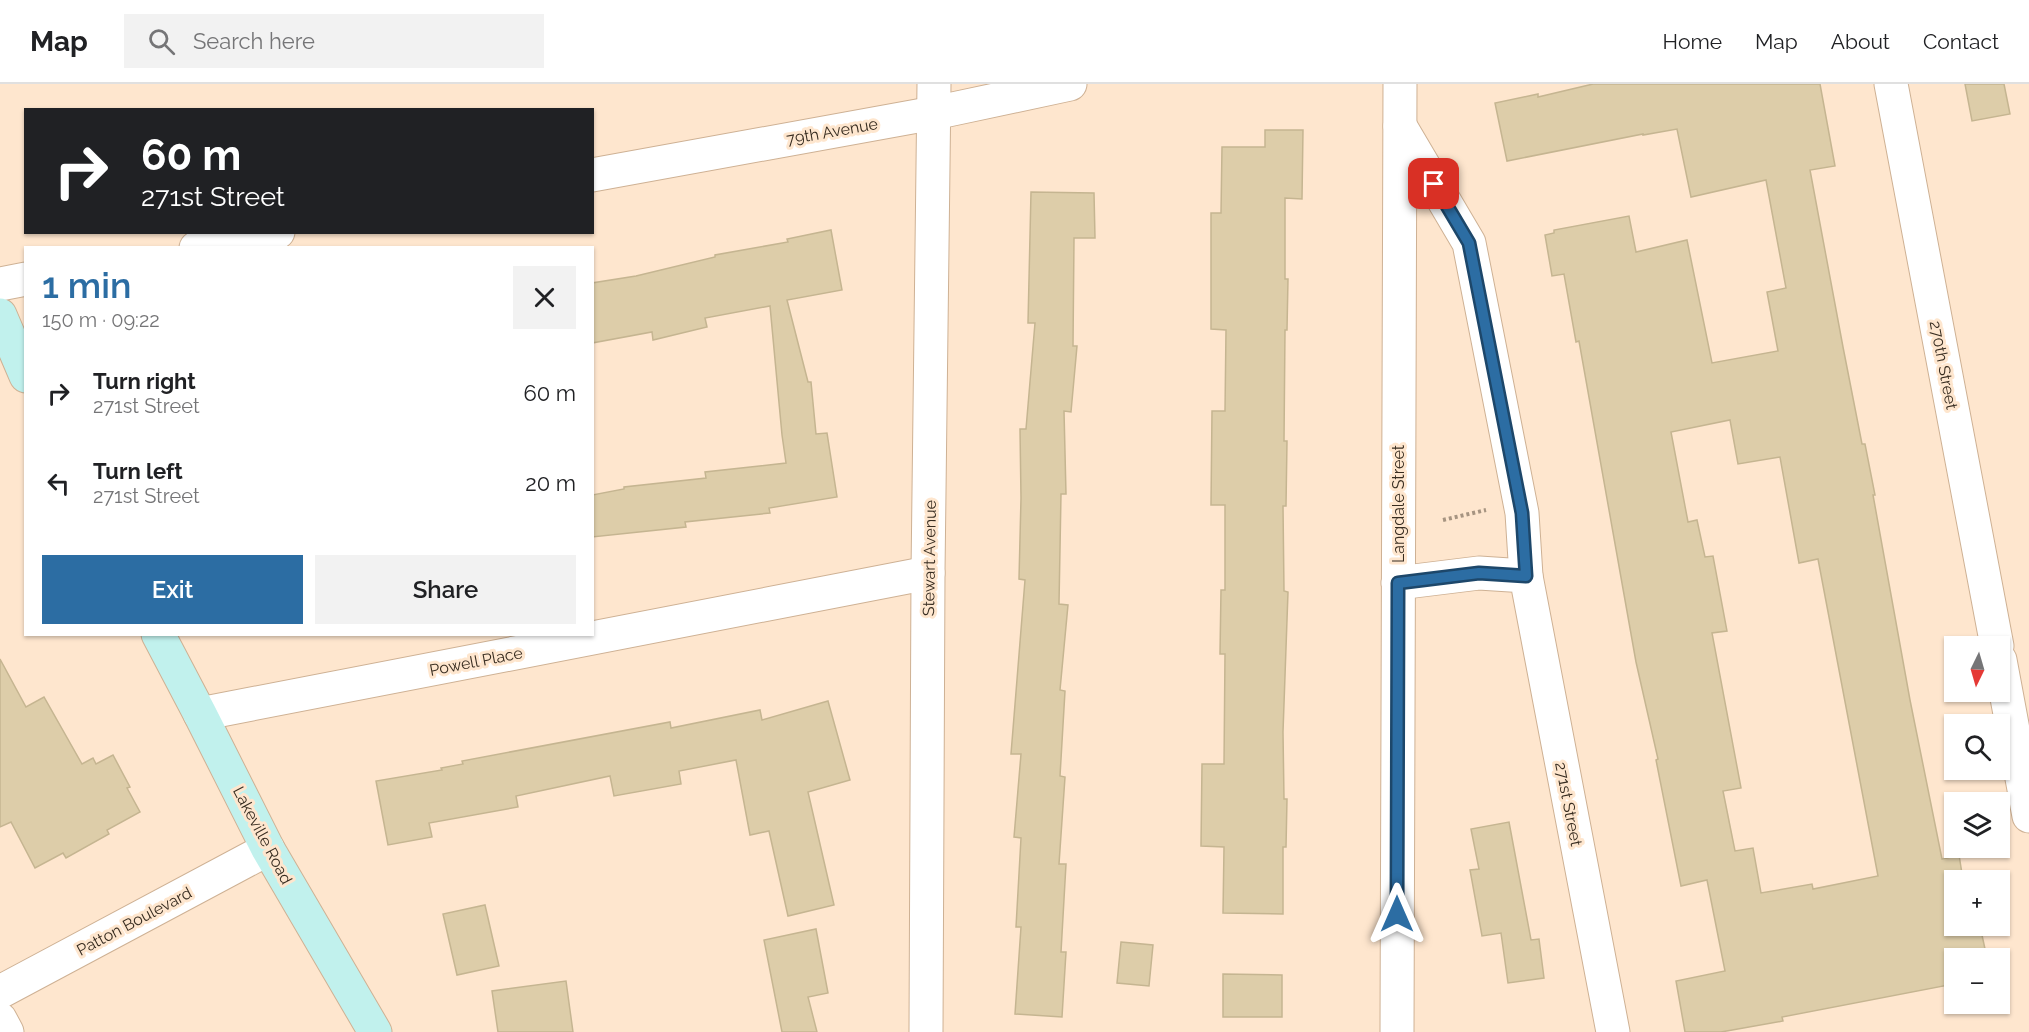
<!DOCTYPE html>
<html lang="en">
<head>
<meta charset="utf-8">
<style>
	body { margin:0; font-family:Raleway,sans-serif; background:#f2f2f2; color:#202124; height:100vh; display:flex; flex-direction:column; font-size:22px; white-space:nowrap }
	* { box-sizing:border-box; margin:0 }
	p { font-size:20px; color:#757577 }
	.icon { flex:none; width:33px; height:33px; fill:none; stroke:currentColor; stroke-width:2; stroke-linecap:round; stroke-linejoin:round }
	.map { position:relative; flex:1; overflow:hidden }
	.side { position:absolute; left:24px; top:162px; width:570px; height:390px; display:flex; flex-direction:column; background:#fff; border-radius:0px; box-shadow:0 2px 4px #0004 }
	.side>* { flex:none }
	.banner { position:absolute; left:24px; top:24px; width:570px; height:126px; border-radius:0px; box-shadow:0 2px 4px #0004; background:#202124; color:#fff; overflow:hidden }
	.needle { width:39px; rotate:185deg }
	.tools { position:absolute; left:1944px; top:552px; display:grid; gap:12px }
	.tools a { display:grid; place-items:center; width:66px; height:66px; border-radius:0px; background:#fff; box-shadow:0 2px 4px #0004; font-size:30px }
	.pin { position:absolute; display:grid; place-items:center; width:51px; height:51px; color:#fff; margin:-26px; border-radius:12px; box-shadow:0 3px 9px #0006 }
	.me { position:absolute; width:66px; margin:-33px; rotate:0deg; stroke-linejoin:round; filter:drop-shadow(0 0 4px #0008) }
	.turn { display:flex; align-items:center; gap:21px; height:126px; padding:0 18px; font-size:27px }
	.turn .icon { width:78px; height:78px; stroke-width:2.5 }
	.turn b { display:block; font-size:42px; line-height:51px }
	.round { display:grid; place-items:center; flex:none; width:63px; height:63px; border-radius:0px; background:#f2f2f2 }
	.head { display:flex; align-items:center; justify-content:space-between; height:102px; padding:0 18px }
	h1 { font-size:36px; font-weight:600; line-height:45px; color:#2c6da3 }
	.button { display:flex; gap:12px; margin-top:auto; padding:12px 18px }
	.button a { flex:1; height:69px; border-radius:0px; background:#2c6da3; color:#fff; font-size:24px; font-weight:600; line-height:69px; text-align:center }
	.button a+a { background:#f2f2f2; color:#202124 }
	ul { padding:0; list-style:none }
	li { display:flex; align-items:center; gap:18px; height:90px; padding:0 18px }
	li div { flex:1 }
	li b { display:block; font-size:22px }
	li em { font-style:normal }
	header { display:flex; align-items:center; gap:36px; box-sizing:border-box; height:84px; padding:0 30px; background:#fff; border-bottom:2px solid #e0e0e0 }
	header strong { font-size:28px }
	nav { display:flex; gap:33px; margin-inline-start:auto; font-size:21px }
	.search { width:420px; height:54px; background:#f2f2f2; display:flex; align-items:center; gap:15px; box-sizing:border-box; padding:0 21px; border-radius:0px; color:#757577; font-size:22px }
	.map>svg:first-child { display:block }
	.building { fill:#ddcda9; stroke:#c5b591; stroke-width:1.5; fill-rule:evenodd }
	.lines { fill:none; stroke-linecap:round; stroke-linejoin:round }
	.street-casing { stroke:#ceb194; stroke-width:35 }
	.secondary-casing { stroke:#ceb194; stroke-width:35 }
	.path { stroke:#a69481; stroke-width:4; stroke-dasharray:3 3; stroke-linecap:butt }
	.street { stroke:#fff; stroke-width:33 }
	.secondary { stroke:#c1f1ed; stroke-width:33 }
	.route-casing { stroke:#1d476a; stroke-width:15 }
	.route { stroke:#2c6da3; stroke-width:10 }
	.labels { text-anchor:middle; stroke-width:6; stroke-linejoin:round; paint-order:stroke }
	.street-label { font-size:16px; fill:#372c20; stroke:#fee6ce }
</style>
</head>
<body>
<header>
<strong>Map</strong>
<div class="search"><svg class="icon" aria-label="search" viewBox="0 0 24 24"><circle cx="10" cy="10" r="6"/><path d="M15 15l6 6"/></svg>Search here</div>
<nav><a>Home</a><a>Map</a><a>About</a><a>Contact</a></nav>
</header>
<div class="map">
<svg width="2029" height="948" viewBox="0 0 2029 948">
	<rect width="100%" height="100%" fill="#fee6ce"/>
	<g class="building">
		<path d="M1593 0H1820L1835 82 1810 86 1843 263 1862 360H1865L1875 411H1873L1910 616 1942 775 1959 771 1963 796H1954V842H1980L1987 874H1954V900L1782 933 1783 937 1721 948H1685L1676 897 1725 887 1707 796 1681 802 1656 676 1658 675 1636 578 1579 257 1576 258 1564 190 1552 192 1545 151 1554 149V146L1629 132 1636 168 1687 156 1712 279 1778 267 1767 208 1786 204 1766 96 1691 113 1677 45 1643 51V50L1507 77 1495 19 1538 10V13ZM1730 336 1738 380 1780 373 1799 479 1818 475 1878 792 1813 805 1812 800 1761 809 1753 764 1735 767 1723 707 1741 704 1712 549 1727 547 1713 472 1705 473 1697 436 1688 438 1671 348Z"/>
		<polygon points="1965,0 2004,0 2010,30 1972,37"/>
		<polygon points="1265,46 1303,46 1302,115 1285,114 1285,195 1288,195 1287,246 1285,246 1284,357 1287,357 1286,422 1283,422 1284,507 1288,508 1283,648 1284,715 1287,715 1286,763 1283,763 1283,830 1223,829 1224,763 1201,762 1202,680 1224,680 1225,570 1220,570 1221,506 1225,506 1225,421 1211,421 1212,327 1225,327 1226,246 1211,245 1211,129 1221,129 1222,63 1265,63"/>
		<polygon points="1031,108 1094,109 1095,154 1074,154 1073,262 1077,262 1071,328 1064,327 1066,410 1061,410 1059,520 1068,521 1060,606 1065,607 1060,692 1065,693 1059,780 1066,780 1061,868 1066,868 1062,933 1015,930 1021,843 1016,843 1021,754 1014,753 1021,670 1011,670 1025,496 1019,495 1021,414 1020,345 1026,345 1035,239 1028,239"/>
		<polygon points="831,146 842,206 787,216 808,298 811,298 816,350 827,349 837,413 769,424 770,429 685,438 686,443 592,453 592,411 624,405 624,403 706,394 705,388 786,379 782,351 770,222 705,234 707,243 653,256 652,248 592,259 592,199 636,192 715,173 715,171 788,158 787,155"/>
		<polygon points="0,575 26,623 44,613 82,680 93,674 96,680 113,671 130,703 127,704 140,728 107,746 109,750 66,774 63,769 35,784 11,738 0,743"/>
		<polygon points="828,617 850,696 808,708 834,821 788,832 769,747 750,751 736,676 679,687 681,700 614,712 610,692 516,712 518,723 429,739 432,753 388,761 376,697 442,686 441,684 463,680 462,677 670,638 671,644 760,626 762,636"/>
		<polygon points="1509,738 1531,856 1539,855 1544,894 1508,899 1501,849 1482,852 1470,786 1479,785 1471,745"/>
		<polygon points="485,821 499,882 457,891 443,830"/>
		<polygon points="816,845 828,909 808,913 817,948 782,948 764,856"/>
		<polygon points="1121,858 1153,861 1149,902 1117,899"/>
		<polygon points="1223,890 1282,891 1282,933 1223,933"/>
		<polygon points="566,897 573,948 498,948 492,907"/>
	</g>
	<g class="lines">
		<g class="street-casing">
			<g id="street">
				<polyline points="1891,0 1997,562"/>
				<polyline points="1400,42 1469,159 1522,429 1526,492"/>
				<polyline points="592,91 934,29 1070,0"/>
				<polyline points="196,164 278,148"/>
				<polyline points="0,200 26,195"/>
				<polyline points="1398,499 1479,489 1526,492 1613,948"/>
				<polyline points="2000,576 2029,732"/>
				<polyline points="200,630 928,489"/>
				<polyline points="0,908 268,765"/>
				<polyline points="0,935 7,948"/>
				<polyline points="926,948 928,489 934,0"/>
				<polyline points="1397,948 1400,0"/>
			</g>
		</g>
		<g class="secondary-casing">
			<g id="secondary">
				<polyline points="0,231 26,292"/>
				<polyline points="158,550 200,630 268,765 375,948"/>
			</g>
		</g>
		<polyline class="path" points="1443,436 1486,426"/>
		<use href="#street" class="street"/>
		<use href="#secondary" class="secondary"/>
	</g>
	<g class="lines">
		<g class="route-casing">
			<polyline id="route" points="1397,830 1398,499 1479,489 1526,492 1522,429 1469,159 1434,100"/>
		</g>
		<use href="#route" class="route"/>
	</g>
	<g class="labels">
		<g class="street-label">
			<text transform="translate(832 47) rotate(-10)" y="6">79th Avenue</text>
			<text transform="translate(1944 281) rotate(79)" y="6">270th Street</text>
			<text transform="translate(1398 420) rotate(-90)" y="6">Langdale Street</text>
			<text transform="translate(929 474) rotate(-89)" y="6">Stewart Avenue</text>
			<text transform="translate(476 577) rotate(-11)" y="6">Powell Place</text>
			<text transform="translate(1569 720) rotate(79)" y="6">271st Street</text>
			<text transform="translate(263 751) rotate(62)" y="6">Lakeville Road</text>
			<text transform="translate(134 837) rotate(-28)" y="6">Patton Boulevard</text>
		</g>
	</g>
</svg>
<div class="tools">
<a><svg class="needle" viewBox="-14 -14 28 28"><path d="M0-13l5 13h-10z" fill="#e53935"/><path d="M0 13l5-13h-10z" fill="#757577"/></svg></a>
<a><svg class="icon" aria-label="search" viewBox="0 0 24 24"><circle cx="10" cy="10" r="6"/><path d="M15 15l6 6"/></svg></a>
<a><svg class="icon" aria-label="layers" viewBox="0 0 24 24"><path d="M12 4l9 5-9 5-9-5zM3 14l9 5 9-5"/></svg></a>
<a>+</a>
<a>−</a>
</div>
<div class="pin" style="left:1434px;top:100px;background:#d93025"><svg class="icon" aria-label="arrive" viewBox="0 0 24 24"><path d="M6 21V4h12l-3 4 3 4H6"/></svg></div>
<svg class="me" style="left:1397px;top:830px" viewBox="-20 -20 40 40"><path d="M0-17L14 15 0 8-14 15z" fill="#2c6da3" stroke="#fff" stroke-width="4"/></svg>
<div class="banner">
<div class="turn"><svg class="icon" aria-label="right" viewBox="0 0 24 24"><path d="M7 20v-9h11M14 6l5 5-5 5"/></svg><div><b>60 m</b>271st Street</div></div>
</div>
<section class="side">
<div class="head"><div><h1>1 min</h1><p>150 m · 09:22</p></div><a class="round"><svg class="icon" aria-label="close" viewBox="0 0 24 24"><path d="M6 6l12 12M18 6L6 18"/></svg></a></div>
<ul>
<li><svg class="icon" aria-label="right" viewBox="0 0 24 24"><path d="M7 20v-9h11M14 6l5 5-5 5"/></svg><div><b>Turn right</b><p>271st Street</p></div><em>60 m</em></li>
<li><svg class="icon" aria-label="left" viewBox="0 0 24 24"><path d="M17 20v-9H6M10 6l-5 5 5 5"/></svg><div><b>Turn left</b><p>271st Street</p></div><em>20 m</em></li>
</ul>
<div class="button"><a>Exit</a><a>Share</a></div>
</section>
</div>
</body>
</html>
